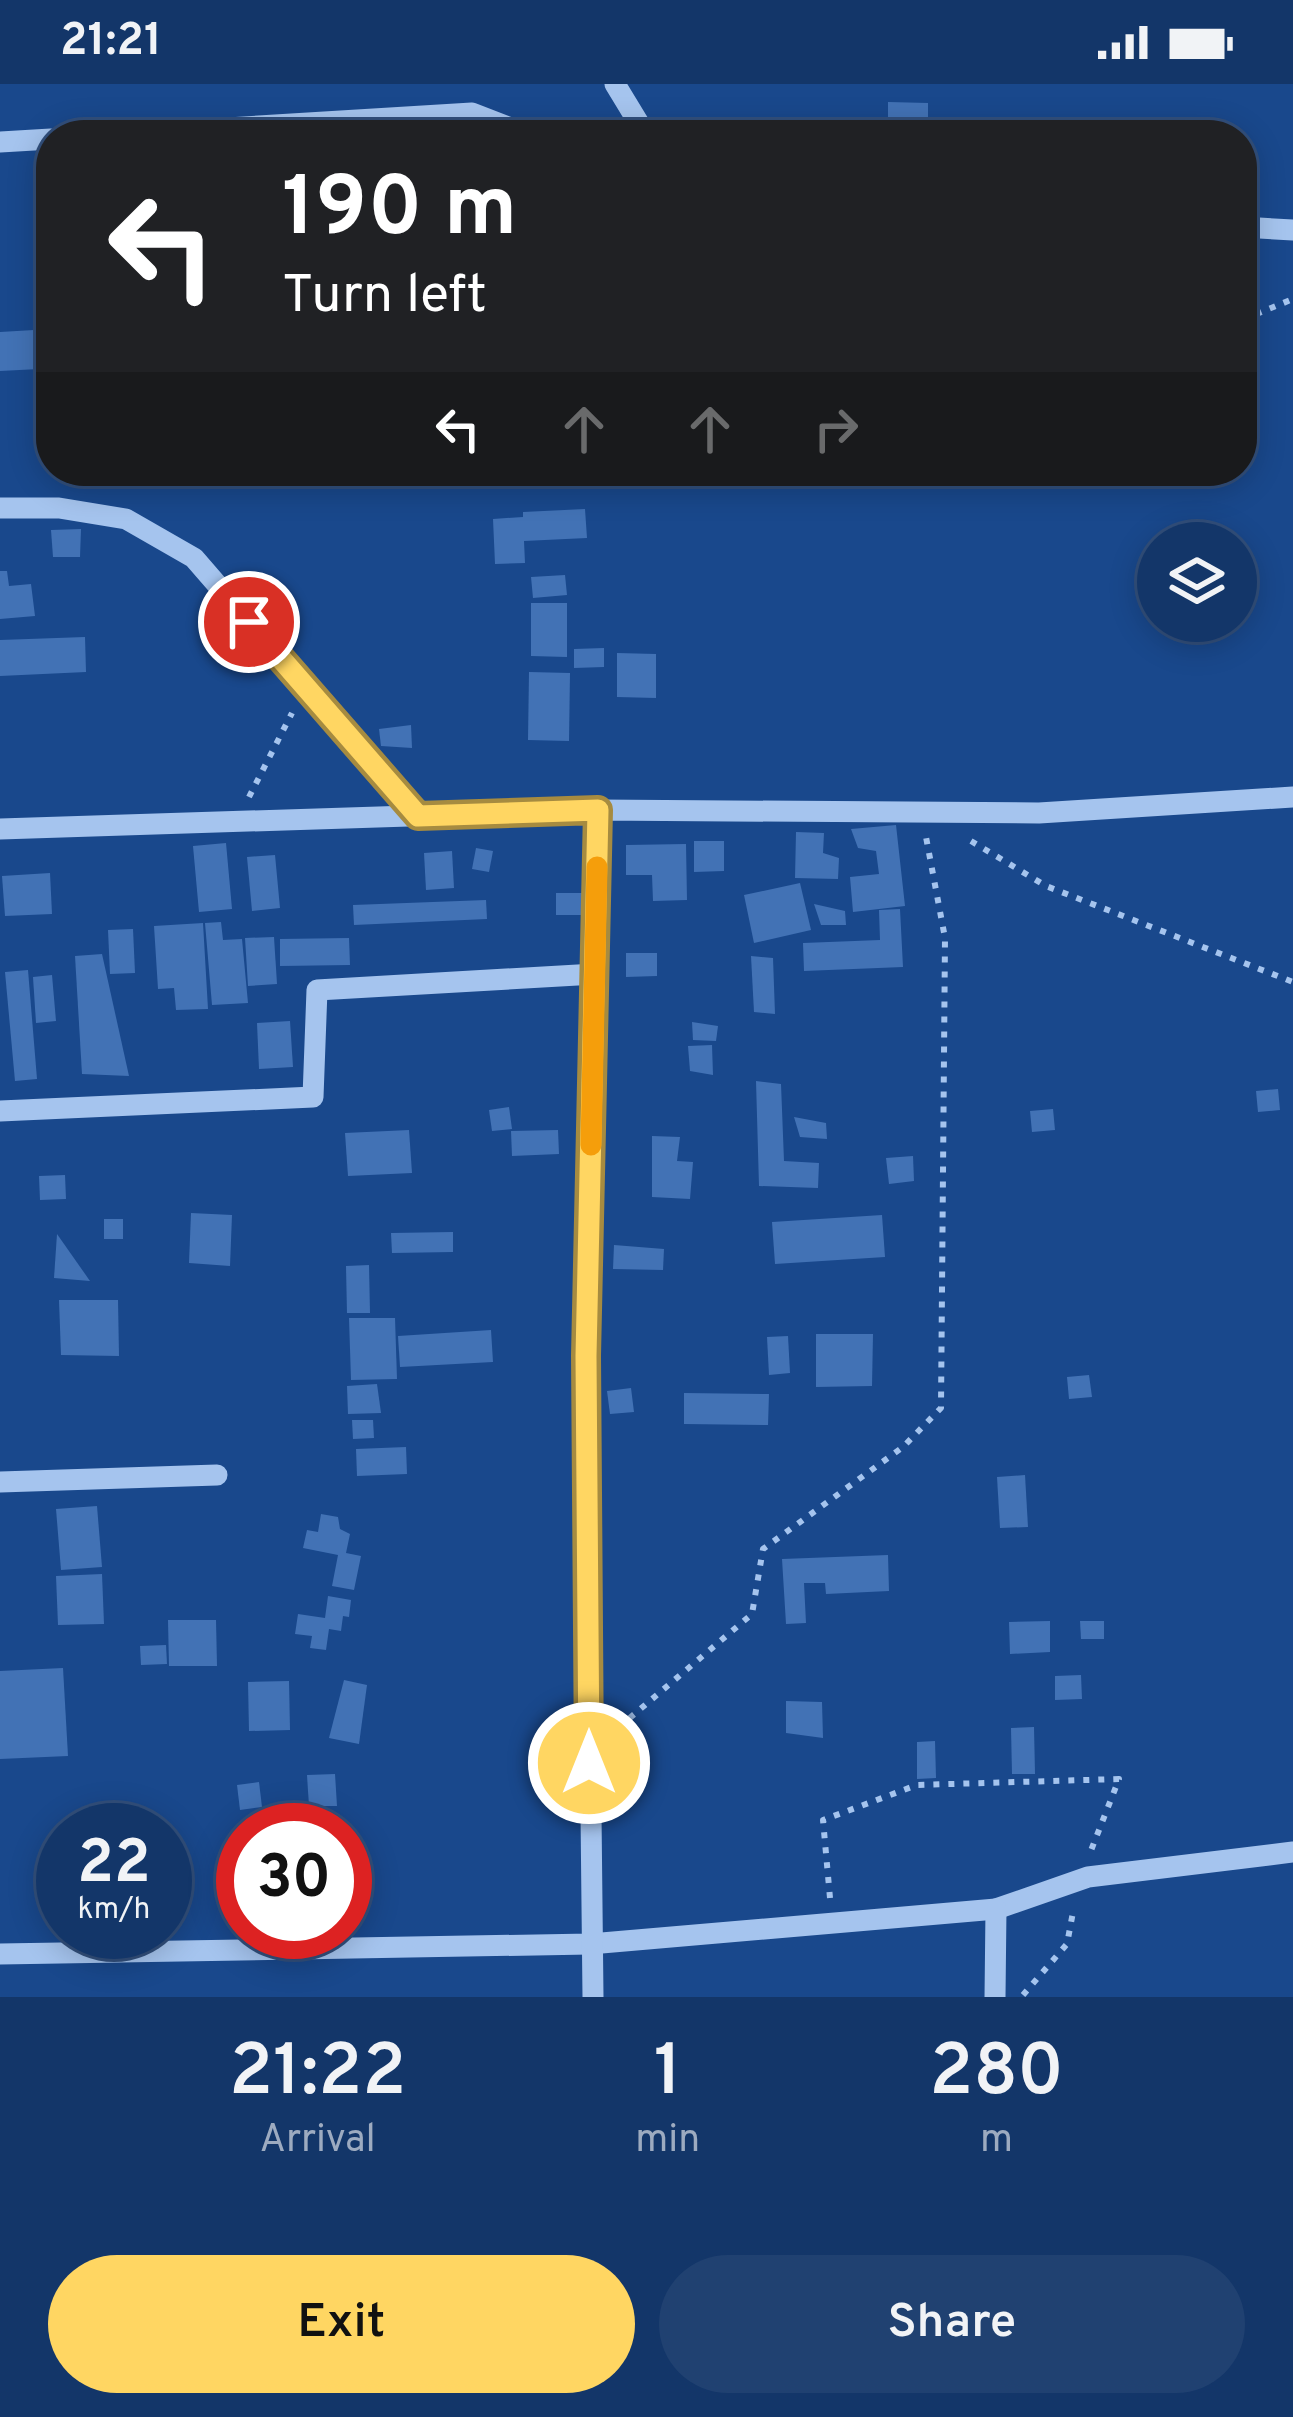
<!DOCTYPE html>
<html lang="en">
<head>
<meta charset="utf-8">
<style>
	body { margin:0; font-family:Overpass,sans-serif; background:#204171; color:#f1f3f6; height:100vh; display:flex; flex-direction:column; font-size:45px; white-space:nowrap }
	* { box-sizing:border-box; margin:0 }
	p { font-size:39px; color:#9dabc0 }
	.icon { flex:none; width:66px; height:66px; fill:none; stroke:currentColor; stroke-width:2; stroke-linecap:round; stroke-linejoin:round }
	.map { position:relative; height:1913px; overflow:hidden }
	.side { display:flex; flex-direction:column; background:#133669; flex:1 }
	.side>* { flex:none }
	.banner { position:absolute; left:36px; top:36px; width:1221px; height:366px; border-radius:48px; box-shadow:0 6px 30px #0003,0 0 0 3px #32507d; background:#202124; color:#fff; overflow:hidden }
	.buttons { position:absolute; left:1137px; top:438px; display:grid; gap:24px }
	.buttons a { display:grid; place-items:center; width:120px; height:120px; border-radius:50%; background:#133669; box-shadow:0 6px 30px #0003,0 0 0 3px #32507d; font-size:60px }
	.speed { position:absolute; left:36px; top:1719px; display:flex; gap:24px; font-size:60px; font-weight:700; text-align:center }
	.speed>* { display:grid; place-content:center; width:156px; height:156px; border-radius:50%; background:#133669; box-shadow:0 6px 30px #0003,0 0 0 3px #32507d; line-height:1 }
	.speed small { font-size:30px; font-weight:400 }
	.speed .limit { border:18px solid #d22; background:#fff; color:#111 }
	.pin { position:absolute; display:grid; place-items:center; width:102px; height:102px; color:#fff; margin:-51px; border:6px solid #fff; border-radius:50%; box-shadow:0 3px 12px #0007 }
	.me { position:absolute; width:132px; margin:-66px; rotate:0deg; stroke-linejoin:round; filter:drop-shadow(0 0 9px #0008) }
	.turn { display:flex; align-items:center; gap:42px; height:252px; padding:0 48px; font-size:54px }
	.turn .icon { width:156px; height:156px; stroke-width:2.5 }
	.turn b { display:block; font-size:84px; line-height:102px }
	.lanes { display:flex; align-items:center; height:114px; padding:0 48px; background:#0003; justify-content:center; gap:60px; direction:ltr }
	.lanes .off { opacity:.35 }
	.eta { display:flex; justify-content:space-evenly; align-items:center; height:204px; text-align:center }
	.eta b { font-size:72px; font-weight:600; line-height:84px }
	.action { display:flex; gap:24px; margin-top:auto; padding:24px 48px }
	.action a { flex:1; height:138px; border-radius:72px; background:#ffd662; color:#111; font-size:48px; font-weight:600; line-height:138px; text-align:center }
	.action a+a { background:#204171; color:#f1f3f6 }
	.status { display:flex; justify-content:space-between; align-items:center; height:84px; padding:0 60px; background:#133669; direction:ltr }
	.status svg { height:33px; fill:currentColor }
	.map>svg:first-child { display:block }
	.building { fill:#4272b5 }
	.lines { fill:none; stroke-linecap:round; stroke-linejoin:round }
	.path { stroke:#a5c4ee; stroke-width:6; stroke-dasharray:6 9; stroke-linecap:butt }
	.minor { stroke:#a5c4ee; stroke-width:21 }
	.route-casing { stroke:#a68b40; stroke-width:30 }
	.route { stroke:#ffd662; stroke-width:21 }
	.slow { stroke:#f59e0b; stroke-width:21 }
</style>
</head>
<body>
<div class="status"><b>21:21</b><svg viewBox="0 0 49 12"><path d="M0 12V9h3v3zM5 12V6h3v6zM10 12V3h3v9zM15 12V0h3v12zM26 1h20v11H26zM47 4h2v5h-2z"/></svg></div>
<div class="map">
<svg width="1293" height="1913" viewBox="0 0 1293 1913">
	<rect width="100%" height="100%" fill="#19488c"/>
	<g class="building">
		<polygon points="888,18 928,19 928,51 888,51"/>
		<polygon points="757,33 841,49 841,51 753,51"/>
		<polygon points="51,245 51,263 37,264 39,285 0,287 0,248"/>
		<polygon points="585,425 587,454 524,457 525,479 495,480 493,435 523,433 523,428"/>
		<polygon points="81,445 80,473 53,473 51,446"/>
		<polygon points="0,487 7,487 9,502 31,500 35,532 0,535"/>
		<polygon points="565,491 567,511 533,514 531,493"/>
		<polygon points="531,519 567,519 567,573 531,572"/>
		<polygon points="85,553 86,588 0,592 0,556"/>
		<polygon points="604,564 604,583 574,584 574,565"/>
		<polygon points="617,569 656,570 656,614 617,613"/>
		<polygon points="529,588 570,589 569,657 528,656"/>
		<polygon points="411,641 412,664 381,662 379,645"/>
		<polygon points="896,741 905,822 853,828 850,793 879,790 876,767 858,764 851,745"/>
		<polygon points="796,748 824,749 823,769 839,774 838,795 795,794"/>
		<polygon points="694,757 724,757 724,787 694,788"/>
		<polygon points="226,759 232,825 199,828 193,762"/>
		<polygon points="686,760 687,816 653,817 652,791 626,791 626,761"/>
		<polygon points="476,764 493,767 489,788 472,785"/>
		<polygon points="452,767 454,804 426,806 424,769"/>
		<polygon points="275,771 280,824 252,827 247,773"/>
		<polygon points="50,789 52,830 5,832 2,792"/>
		<polygon points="800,799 811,846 754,859 744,811"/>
		<polygon points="556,809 583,809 584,831 556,831"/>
		<polygon points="486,816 487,835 354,841 353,821"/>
		<polygon points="814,820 845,827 846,841 821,841"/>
		<polygon points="900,825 903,883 804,887 803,859 880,856 879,826"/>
		<polygon points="221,838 223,856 242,855 248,919 212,921 205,839"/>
		<polygon points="203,839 208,925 176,926 174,904 158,905 154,842"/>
		<polygon points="133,845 135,889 110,890 108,846"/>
		<polygon points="274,853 277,900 248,902 245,854"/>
		<polygon points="349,854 350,881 280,882 280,855"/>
		<polygon points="626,869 657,869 657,892 626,893"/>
		<polygon points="102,870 129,992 82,990 75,872"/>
		<polygon points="751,872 773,874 775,930 754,928"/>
		<polygon points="28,886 37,995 15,997 5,888"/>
		<polygon points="52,891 56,937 36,939 33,893"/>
		<polygon points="290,937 293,983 259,985 257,939"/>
		<polygon points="692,938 718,942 716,957 693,956"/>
		<polygon points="712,961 713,991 690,987 688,962"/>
		<polygon points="756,997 781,1000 784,1077 819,1079 818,1104 759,1102"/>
		<polygon points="1278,1005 1280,1026 1258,1028 1256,1007"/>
		<polygon points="509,1023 512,1045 492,1047 489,1026"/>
		<polygon points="1053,1025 1055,1046 1032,1048 1030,1027"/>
		<polygon points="794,1033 826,1039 827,1055 800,1053"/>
		<polygon points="409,1046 412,1089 348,1092 345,1049"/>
		<polygon points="558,1046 559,1070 512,1072 511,1047"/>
		<polygon points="652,1052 680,1053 677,1077 693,1078 690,1115 652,1113"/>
		<polygon points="913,1072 914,1097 889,1100 886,1074"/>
		<polygon points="65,1091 66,1115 40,1116 39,1092"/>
		<polygon points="191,1129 232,1131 230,1182 189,1179"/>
		<polygon points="882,1131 885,1173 775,1180 772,1138"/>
		<rect x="104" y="1135" width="19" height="20"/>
		<polygon points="453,1148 453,1168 392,1169 391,1149"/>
		<polygon points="57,1150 90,1197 54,1194"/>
		<polygon points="614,1161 664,1165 663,1186 613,1185"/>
		<polygon points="369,1181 370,1229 347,1229 346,1182"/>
		<polygon points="59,1216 118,1216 119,1272 61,1271"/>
		<polygon points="349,1234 395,1234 397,1295 351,1296"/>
		<polygon points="491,1246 493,1278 400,1283 398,1252"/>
		<polygon points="816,1250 873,1250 872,1302 816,1303"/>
		<polygon points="788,1252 790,1289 769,1291 767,1253"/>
		<polygon points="1089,1291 1092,1313 1069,1315 1067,1293"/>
		<polygon points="377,1300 381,1329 348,1330 347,1302"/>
		<polygon points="631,1304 634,1328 610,1330 607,1307"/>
		<polygon points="684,1309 769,1310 768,1341 684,1340"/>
		<polygon points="352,1336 373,1336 374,1354 353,1355"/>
		<polygon points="406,1363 407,1390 357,1392 356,1365"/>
		<polygon points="1025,1391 1028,1443 1000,1444 997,1393"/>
		<polygon points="97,1422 102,1483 61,1486 56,1425"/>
		<polygon points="321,1430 338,1433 340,1445 350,1450 346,1469 361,1472 354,1506 332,1502 338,1471 303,1464 307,1446 318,1448"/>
		<polygon points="888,1471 889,1507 826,1510 825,1499 804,1499 806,1539 786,1540 782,1475"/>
		<polygon points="102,1490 104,1540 58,1541 56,1492"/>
		<polygon points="328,1512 351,1516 349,1533 343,1532 341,1547 329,1545 326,1566 310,1564 312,1552 295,1550 298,1530 325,1534"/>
		<polygon points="168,1536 216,1536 217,1582 169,1582"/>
		<polygon points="1050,1537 1050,1568 1010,1570 1009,1538"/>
		<polygon points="1080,1537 1104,1537 1104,1555 1081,1555"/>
		<polygon points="166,1561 167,1580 141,1581 140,1562"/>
		<polygon points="63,1584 68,1672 0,1675 0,1587"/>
		<polygon points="1081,1591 1082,1615 1055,1616 1055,1592"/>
		<polygon points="344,1596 367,1601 359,1660 329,1654"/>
		<polygon points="289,1597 290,1646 249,1647 248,1598"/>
		<polygon points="786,1617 822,1618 823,1654 786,1649"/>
		<polygon points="1034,1643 1035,1690 1012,1690 1011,1644"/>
		<polygon points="935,1657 936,1694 917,1695 917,1658"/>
		<polygon points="335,1690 337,1722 309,1722 307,1691"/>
		<polygon points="259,1698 262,1723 240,1726 237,1701"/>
	</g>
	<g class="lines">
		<g class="path">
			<polyline points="1242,236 1293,215"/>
			<polyline points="249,713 292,629"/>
			<polyline points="971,757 1046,802 1293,898"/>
			<polyline points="618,1644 752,1530 763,1465 903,1363 941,1324 945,854 926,753"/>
			<polyline points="830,1814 823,1736 917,1701 1119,1695 1090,1769"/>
			<polyline points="1023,1911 1067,1860 1073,1828"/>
		</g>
		<g class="minor">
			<polyline points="615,0 646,51"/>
			<polyline points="113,51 472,29 529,51"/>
			<polyline points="0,58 51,55"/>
			<polyline points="1242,143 1293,146"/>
			<polyline points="0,424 59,424 126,435 194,474 418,732"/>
			<polyline points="0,745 598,726 1039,729 1293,713"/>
			<polyline points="0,1027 313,1013 317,906 595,890"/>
			<polyline points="0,1398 217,1391"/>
			<polyline points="996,1825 1088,1793 1293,1768"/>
			<polyline points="0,1870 590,1860 996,1825 995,1913"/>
			<polyline points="593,1913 586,1272 598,726"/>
		</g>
	</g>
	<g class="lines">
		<g class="route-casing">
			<polyline id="route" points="249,538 418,732 598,726 586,1272 589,1679"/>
		</g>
		<use href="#route" class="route"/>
		<polyline class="slow" points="591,1061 597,783"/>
	</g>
</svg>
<div class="buttons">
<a><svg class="icon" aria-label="layers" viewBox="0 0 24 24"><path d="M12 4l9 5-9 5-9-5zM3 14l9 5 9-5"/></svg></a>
</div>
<div class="speed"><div>22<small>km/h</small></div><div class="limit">30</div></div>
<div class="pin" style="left:249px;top:538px;background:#d93025"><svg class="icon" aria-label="arrive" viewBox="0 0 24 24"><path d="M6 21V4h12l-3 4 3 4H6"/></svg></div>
<svg class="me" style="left:589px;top:1679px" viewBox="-20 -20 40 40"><circle r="17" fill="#ffd662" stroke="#fff" stroke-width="3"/><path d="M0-11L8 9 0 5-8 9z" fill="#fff"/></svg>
<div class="banner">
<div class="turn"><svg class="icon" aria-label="left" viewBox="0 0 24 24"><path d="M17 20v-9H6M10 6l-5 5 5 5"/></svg><div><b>190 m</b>Turn left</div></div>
<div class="lanes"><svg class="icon" aria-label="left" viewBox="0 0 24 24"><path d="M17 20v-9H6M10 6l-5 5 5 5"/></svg><svg class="icon off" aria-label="ahead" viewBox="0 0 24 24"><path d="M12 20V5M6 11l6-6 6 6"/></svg><svg class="icon off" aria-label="ahead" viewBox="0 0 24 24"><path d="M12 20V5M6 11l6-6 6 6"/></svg><svg class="icon off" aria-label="right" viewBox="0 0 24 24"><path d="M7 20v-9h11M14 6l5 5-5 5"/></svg></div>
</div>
</div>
<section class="side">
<div class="eta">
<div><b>21:22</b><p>Arrival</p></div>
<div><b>1</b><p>min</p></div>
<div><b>280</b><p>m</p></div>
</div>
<div class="action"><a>Exit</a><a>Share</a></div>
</section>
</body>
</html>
